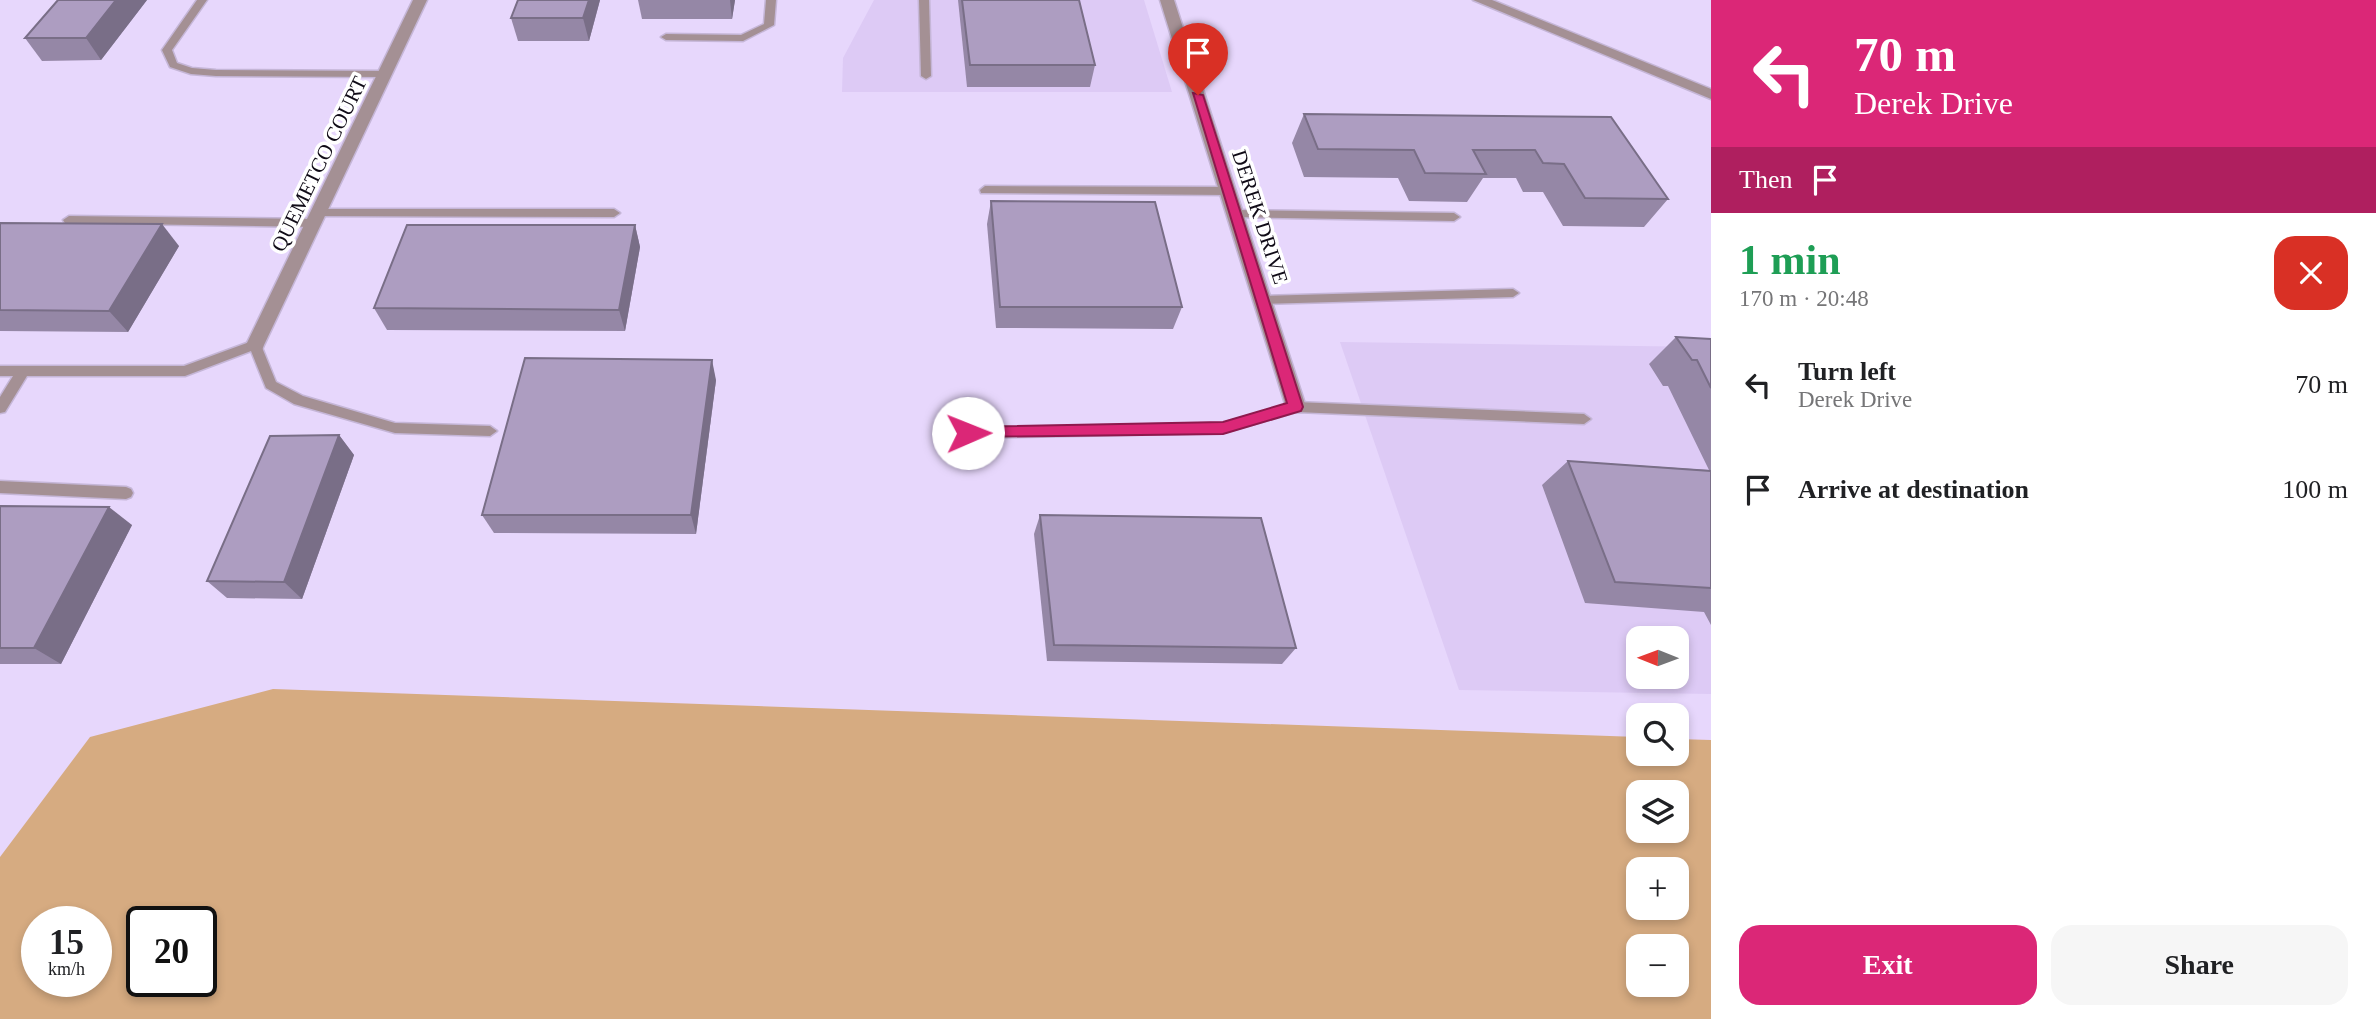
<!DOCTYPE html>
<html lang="en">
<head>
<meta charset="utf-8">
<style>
	body { margin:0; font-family:Georgia,serif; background:#f6f6f6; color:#202124; height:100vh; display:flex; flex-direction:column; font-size:26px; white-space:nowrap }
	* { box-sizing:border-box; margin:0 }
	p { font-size:23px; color:#757577 }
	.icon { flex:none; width:38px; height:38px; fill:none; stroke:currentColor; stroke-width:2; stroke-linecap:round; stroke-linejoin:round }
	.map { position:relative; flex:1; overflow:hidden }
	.side { display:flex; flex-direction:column; background:#fff; width:665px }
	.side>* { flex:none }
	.banner { background:#db2777; color:#fff; overflow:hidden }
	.needle { width:46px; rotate:271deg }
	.fabs { position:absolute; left:1626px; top:626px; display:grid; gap:14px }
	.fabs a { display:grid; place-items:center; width:63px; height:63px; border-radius:14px; background:#fff; box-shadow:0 4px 10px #0003; font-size:35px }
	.speed { position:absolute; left:21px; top:906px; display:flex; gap:14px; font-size:35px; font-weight:700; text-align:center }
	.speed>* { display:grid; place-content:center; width:91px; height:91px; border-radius:50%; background:#fff; box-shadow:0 4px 10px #0003; line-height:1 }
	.speed small { font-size:18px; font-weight:400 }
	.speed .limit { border:4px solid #111; border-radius:10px; background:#fff; color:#111 }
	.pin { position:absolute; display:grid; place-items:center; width:60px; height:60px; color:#fff; margin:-72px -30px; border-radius:50% 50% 50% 0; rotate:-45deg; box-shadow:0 0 7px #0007 }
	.pin .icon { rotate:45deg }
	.me { position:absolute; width:77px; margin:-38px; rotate:89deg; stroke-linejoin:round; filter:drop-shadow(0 0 5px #0008) }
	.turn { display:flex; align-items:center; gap:24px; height:147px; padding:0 28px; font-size:32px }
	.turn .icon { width:91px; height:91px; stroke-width:2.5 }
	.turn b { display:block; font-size:49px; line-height:60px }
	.then { display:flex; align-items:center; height:66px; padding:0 28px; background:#0003; gap:14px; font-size:26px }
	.round { display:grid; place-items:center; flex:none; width:74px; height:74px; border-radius:21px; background:#f6f6f6 }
	.overview { display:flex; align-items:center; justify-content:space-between; height:119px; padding:0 28px }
	h1 { font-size:42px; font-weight:700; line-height:52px; color:#1e9e55 }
	.primary-button { display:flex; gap:14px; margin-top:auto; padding:14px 28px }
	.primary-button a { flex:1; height:80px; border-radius:21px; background:#db2777; color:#fff; font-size:28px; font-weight:700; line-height:80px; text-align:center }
	.primary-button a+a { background:#f6f6f6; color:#202124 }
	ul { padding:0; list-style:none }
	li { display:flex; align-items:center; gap:21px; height:105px; padding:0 28px }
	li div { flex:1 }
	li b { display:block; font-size:26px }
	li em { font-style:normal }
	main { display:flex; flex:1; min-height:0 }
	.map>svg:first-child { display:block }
	.built { fill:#ddcaf5; fill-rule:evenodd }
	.green { fill:#d6ab81; fill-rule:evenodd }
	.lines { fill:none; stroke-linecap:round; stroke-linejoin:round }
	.lane-casing { stroke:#c5b6d7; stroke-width:3 }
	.street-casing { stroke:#c5b6d7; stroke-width:3 }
	.lane { fill:#a49094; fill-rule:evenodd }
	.street { fill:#a49094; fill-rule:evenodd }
	.wall { fill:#9587a6 }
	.shaded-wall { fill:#796e87 }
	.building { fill:#ad9dc1; stroke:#796e87; stroke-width:2 }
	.route { fill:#db2777; stroke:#8e194d; stroke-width:2 }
	.labels { text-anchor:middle; stroke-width:7; stroke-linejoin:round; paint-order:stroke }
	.far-street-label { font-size:21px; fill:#100b17; stroke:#fff }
</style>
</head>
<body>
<main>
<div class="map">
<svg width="1711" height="1019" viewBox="0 0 1711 1019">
	<rect width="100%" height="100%" fill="#e7d7fc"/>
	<g class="built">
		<polygon points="874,0 1144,0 1172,92 842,92 843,58"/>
		<path d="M1340 342 1711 347V694L1459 690ZM1638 639H1676V677H1638Z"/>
	</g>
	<path class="green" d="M273 689 1638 737V754H1676L1677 739 1711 740V1019H0V857L90 737ZM1638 793H1676V831H1638ZM1638 870H1676V908H1638ZM37 922H96V982H37ZM142 922H201V982H142ZM1638 947H1676V985H1638Z"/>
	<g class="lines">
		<g class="lane-casing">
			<g id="lane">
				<polygon points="197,0 207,0 172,50 177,63 192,68 216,70 385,71 390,74 385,77 216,76 191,74 170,67 162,50"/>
				<polygon points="766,0 776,0 774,25 743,41 666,40 661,37 666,34 741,35 764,24"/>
				<polygon points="919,0 929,0 931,76 926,79 921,76"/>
				<polygon points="985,186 1228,187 1233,191 1228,195 981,193 980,190"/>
				<polygon points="318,209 614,209 620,213 614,217 314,216 312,213"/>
				<polygon points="1235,210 1454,213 1460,217 1454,221 1231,217 1229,214"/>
				<polygon points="69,216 314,219 320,223 314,227 65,223 63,220"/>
				<polygon points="1513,289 1519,293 1513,297 1262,304 1256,300 1262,296"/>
				<polygon points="255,340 261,345 276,382 303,396 395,423 490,426 497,431 490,436 395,433 294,404 266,388 251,351 185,376 27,376 5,412 0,413 0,397 13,376 0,376 0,366 184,366"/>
				<polygon points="1296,402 1584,414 1591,419 1584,424 1296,412 1223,433 968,438 961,433 968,428 1223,423"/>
				<polygon points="0,481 126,487 131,489 133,493 131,497 126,499 0,493"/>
			</g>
		</g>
		<g class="street-casing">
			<g id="street">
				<polygon points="413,0 427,0 264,345 262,350 248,350 246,345"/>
				<polygon points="1160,0 1174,0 1306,407 1303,412 1289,412 1286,407"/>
				<polygon points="1473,0 1492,0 1711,89 1711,99"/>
			</g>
		</g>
		<use href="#lane" class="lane"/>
		<use href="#street" class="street"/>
	</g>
	<g class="wall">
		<polygon points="147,0 101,60 42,61 25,38"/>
		<polygon points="518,0 600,0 589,41 518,41 511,18"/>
		<polygon points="638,0 735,0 732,19 642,19"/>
		<polygon points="958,0 1079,0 1095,65 1090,87 967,87"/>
		<polygon points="1304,114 1611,117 1668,199 1644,227 1563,226 1543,192 1523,192 1516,178 1483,178 1467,202 1409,201 1398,178 1304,177 1292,143"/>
		<polygon points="991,201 1182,307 1173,329 996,328 987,224"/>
		<polygon points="0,223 179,246 128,332 0,331"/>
		<polygon points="635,225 640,247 625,331 387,330 374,308"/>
		<polygon points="1676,337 1711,339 1711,625 1704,612 1585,603 1542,485 1568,461 1709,470 1668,386 1663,386 1649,364"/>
		<polygon points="716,380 696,534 494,533 482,515"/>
		<polygon points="339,435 354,455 302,599 227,598 207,581"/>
		<polygon points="0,506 132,525 61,664 0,664"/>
		<polygon points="1040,515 1296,648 1282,664 1047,661 1034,534"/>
	</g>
	<g class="shaded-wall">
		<polygon points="116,0 147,0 101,60 86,38"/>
		<polygon points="589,0 600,0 589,41 583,18"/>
		<polygon points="730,0 735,0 732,19"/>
		<polygon points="162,224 179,246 128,332 109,311"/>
		<polygon points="635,225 640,247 625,331 619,310"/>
		<polygon points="712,360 716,380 696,534 691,515"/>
		<polygon points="339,435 354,455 302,599 284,582"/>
		<polygon points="109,507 132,525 61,664 34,648"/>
	</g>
	<g class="building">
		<polygon points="58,0 116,0 86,38 25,38"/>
		<polygon points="518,0 589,0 583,18 511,18"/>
		<polygon points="962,0 1079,0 1095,65 970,65"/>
		<polygon points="1304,114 1611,117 1668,199 1585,198 1564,164 1543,163 1535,150 1473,150 1486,174 1425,173 1414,150 1318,149"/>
		<polygon points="991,201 1155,202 1182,307 1000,307"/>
		<polygon points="0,223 162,224 109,311 0,310"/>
		<polygon points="407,225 635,225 619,310 374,308"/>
		<polygon points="1676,337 1711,339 1711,388 1697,360 1692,360"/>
		<polygon points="525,358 712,360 691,515 482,515"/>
		<polygon points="339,435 284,582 207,581 270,436"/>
		<polygon points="1568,461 1711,471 1711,588 1615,582"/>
		<polygon points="0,506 109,507 34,648 0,648"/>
		<polygon points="1040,515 1261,518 1296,648 1054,645"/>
	</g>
	<polygon class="route" points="1193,93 1203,95 1303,407 1301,411 1223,434 963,437 961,433 968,427 1223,422 1287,403"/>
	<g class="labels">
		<g class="far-street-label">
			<text transform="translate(319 164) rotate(-64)" y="7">QUEMETCO COURT</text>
			<text transform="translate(1260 217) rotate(72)" y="7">DEREK DRIVE</text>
		</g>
	</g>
</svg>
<div class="fabs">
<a><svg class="needle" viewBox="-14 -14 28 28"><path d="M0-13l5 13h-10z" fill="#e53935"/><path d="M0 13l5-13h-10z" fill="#757577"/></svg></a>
<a><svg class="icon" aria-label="search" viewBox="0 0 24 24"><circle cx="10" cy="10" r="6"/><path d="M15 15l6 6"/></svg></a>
<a><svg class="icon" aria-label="layers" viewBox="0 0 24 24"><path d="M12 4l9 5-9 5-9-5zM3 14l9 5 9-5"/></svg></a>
<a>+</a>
<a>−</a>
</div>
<div class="speed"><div>15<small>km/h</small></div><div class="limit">20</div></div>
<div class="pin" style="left:1198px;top:95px;background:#d93025"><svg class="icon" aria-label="arrive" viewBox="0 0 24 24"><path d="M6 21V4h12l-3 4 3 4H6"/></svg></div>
<svg class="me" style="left:968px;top:433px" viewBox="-20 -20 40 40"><circle r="19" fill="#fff"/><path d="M0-13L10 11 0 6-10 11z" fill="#db2777"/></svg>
</div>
<section class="side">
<div class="banner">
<div class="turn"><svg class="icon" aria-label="left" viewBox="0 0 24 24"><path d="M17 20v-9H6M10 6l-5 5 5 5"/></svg><div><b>70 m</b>Derek Drive</div></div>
<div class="then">Then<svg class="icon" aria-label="arrive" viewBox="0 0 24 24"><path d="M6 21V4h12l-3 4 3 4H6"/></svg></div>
</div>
<div class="overview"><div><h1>1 min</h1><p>170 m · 20:48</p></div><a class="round" style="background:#d93025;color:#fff"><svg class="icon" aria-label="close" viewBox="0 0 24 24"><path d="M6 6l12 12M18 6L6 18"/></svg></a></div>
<ul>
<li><svg class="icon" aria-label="left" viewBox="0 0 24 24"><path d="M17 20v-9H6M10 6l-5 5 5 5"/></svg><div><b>Turn left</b><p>Derek Drive</p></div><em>70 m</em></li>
<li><svg class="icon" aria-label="arrive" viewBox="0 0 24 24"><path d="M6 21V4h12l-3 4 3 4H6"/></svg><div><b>Arrive at destination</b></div><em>100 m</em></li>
</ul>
<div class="primary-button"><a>Exit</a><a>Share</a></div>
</section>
</main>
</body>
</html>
